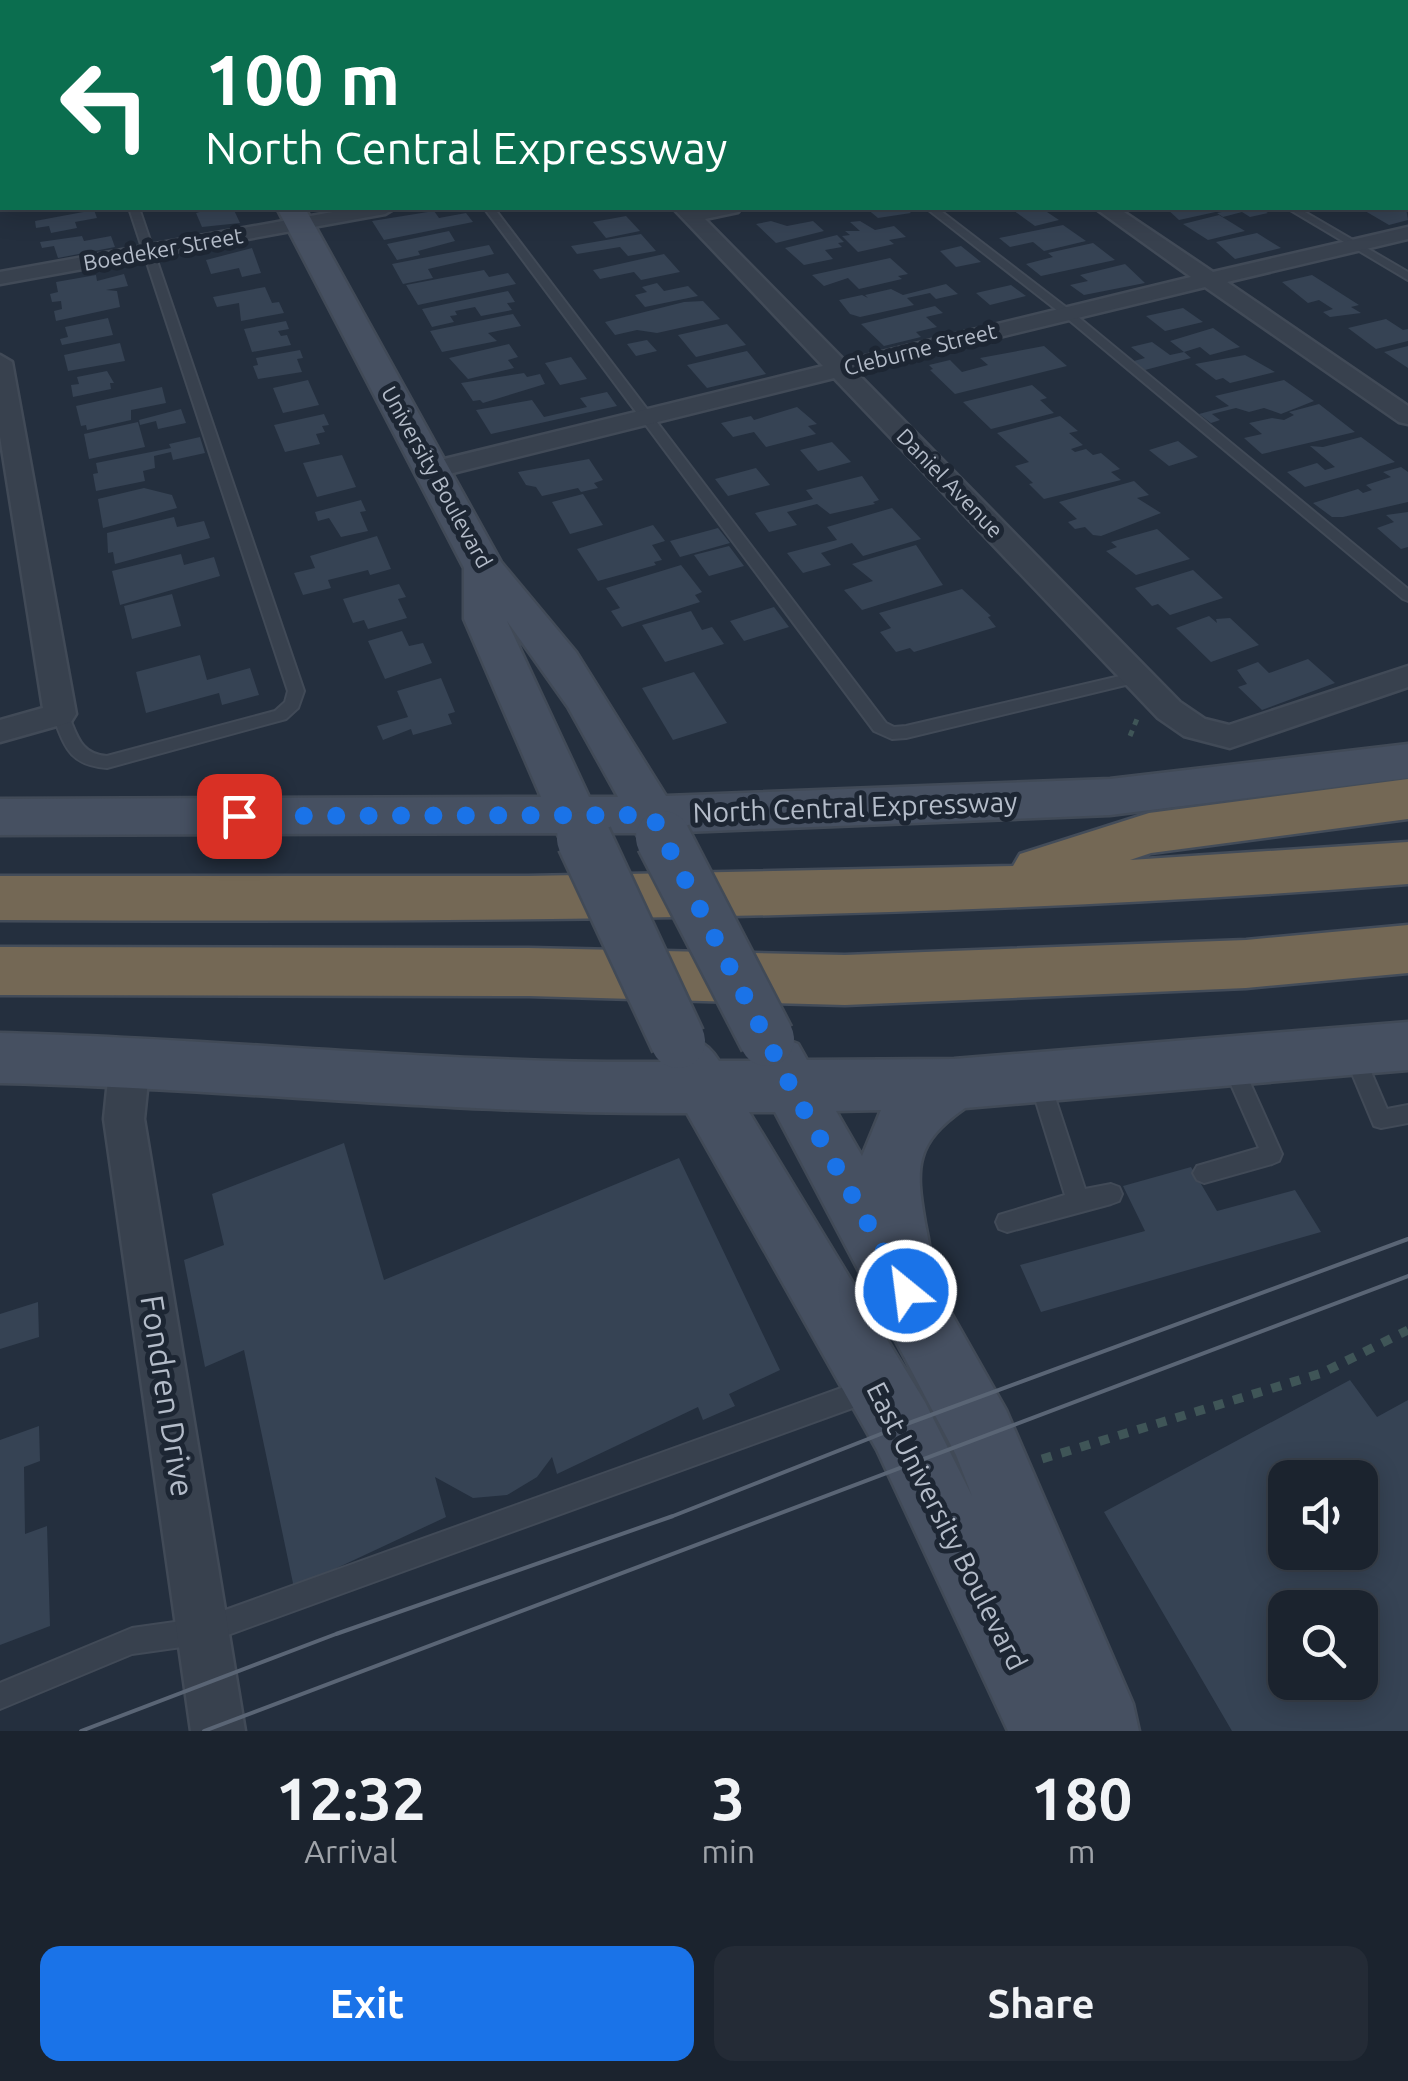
<!DOCTYPE html>
<html lang="en">
<head>
<meta charset="utf-8">
<style>
	body { margin:0; font-family:Ubuntu,sans-serif; background:#242b36; color:#f1f3f6; height:100vh; display:flex; flex-direction:column; font-size:38px; white-space:nowrap }
	* { box-sizing:border-box; margin:0 }
	p { font-size:32px; color:#a0a4aa }
	.icon { flex:none; width:55px; height:55px; fill:none; stroke:currentColor; stroke-width:2; stroke-linecap:round; stroke-linejoin:round }
	.map { position:relative; height:1731px; overflow:hidden }
	.sheet { display:flex; flex-direction:column; background:#1b232e; flex:1 }
	.sheet>* { flex:none }
	.guide { position:absolute; left:0px; top:0px; width:1410px; height:210px; box-shadow:0 5px 25px #0003,0 0 0 2px #39404a; background:#0b6e4f; color:#fff; overflow:hidden }
	.controls { position:absolute; left:1268px; top:1460px; display:grid; gap:20px }
	.controls a { display:grid; place-items:center; width:110px; height:110px; border-radius:20px; background:#1b232e; box-shadow:0 5px 25px #0003,0 0 0 2px #39404a; font-size:50px }
	.pin { position:absolute; display:grid; place-items:center; width:85px; height:85px; color:#fff; margin:-42px; border-radius:20px; box-shadow:0 5px 15px #0006 }
	.me { position:absolute; width:110px; margin:-55px; rotate:331deg; stroke-linejoin:round; filter:drop-shadow(0 0 8px #0008) }
	.turn { display:flex; align-items:center; gap:35px; height:210px; padding:0 40px; font-size:45px }
	.turn .icon { width:130px; height:130px; stroke-width:2.5 }
	.turn b { display:block; font-size:70px; line-height:85px }
	.eta { display:flex; justify-content:space-evenly; align-items:center; height:170px; text-align:center }
	.eta b { font-size:60px; font-weight:700; line-height:70px }
	.button { display:flex; gap:20px; margin-top:auto; padding:20px 40px }
	.button a { flex:1; height:115px; border-radius:20px; background:#1a73e8; color:#fff; font-size:40px; font-weight:700; line-height:115px; text-align:center }
	.button a+a { background:#242b36; color:#f1f3f6 }
	.map>svg:first-child { display:block }
	.building { fill:#364354; fill-rule:evenodd }
	.lines { fill:none; stroke-linecap:round; stroke-linejoin:round }
	.lane-casing { stroke:#414a57; stroke-width:4 }
	.street-casing { stroke:#414a57; stroke-width:5 }
	.secondary-casing { stroke:#414a57; stroke-width:5 }
	.highway-casing { stroke:#434c59; stroke-width:5 }
	.path-far1 { stroke:#3f5557; stroke-width:5; stroke-dasharray:6 6; stroke-linecap:butt }
	.path { stroke:#3f5557; stroke-width:9; stroke-dasharray:10 10; stroke-linecap:butt }
	.lane { fill:#38414e; fill-rule:evenodd }
	.street { fill:#38414e; fill-rule:evenodd }
	.secondary { fill:#465061; fill-rule:evenodd }
	.highway { fill:#746855; fill-rule:evenodd }
	.tram { stroke:#5a6575; stroke-width:4 }
	.secondary-bridge-casing { stroke:#414a57; stroke-width:59; stroke-linecap:butt }
	.secondary-bridge { stroke:#465061; stroke-width:54 }
	.route { stroke:#1a73e8; stroke-width:18; stroke-dasharray:0 32.4 }
	.labels { text-anchor:middle; stroke-width:10; stroke-linejoin:round; paint-order:stroke }
	.far-street-label { font-size:22px; fill:#b4bcc9; stroke:#1d2633 }
	.street-label { font-size:28px; fill:#b4bcc9; stroke:#1d2633 }
	.near-street-label { font-size:32px; fill:#b4bcc9; stroke:#1d2633 }
</style>
</head>
<body>
<div class="map">
<svg width="1408" height="1731" viewBox="0 0 1408 1731">
	<rect width="100%" height="100%" fill="#242f3e"/>
	<g class="building">
		<polygon points="214,208 233,208 240,223 202,227 196,213"/>
		<polygon points="866,208 905,208 911,213 878,218"/>
		<polygon points="1010,208 1041,208 1059,220 1035,226"/>
		<polygon points="1166,208 1214,208 1220,211 1179,220"/>
		<polygon points="1234,208 1259,208 1268,213 1250,217 1242,212 1223,217 1217,213 1236,209"/>
		<polygon points="1360,208 1406,208 1408,220 1389,225"/>
		<polygon points="94,210 97,218 75,222 77,228 51,233 49,226 36,228 35,221"/>
		<polygon points="434,211 439,218 466,213 473,222 384,240 372,221"/>
		<polygon points="1219,215 1245,231 1208,240 1183,224"/>
		<polygon points="626,216 640,231 606,238 593,222"/>
		<polygon points="771,221 787,226 813,221 824,231 776,243 756,224"/>
		<polygon points="860,221 875,230 894,226 906,237 889,240 894,244 858,252 842,236 850,235 845,231 860,231 850,222"/>
		<polygon points="1063,225 1086,241 1044,251 1033,242 1010,247 999,238"/>
		<polygon points="449,231 455,241 418,251 420,255 397,260 387,244"/>
		<polygon points="1257,233 1281,248 1235,259 1216,242"/>
		<polygon points="641,234 656,251 628,256 620,247 577,254 571,246"/>
		<polygon points="837,235 844,242 838,243 842,247 825,250 833,259 804,265 785,248"/>
		<polygon points="82,236 84,241 111,236 115,247 58,258 54,246 42,248 40,242"/>
		<polygon points="1093,243 1115,260 1041,276 1026,264 1053,257 1048,253"/>
		<polygon points="489,245 494,254 428,269 433,278 403,284 392,264"/>
		<polygon points="961,246 981,262 956,267 940,251"/>
		<polygon points="252,248 261,273 242,277 239,268 211,274 206,260"/>
		<polygon points="664,254 680,272 641,280 634,272 600,279 593,270"/>
		<polygon points="890,258 908,274 898,276 902,279 859,289 848,278 824,286 812,275"/>
		<polygon points="1125,264 1145,283 1084,295 1070,285 1088,281 1080,275"/>
		<polygon points="484,270 489,277 508,273 516,284 418,305 406,285"/>
		<polygon points="124,274 128,286 106,290 117,291 120,307 56,321 54,311 62,309 61,301 52,302 50,294 58,292 56,282 96,275 97,281"/>
		<polygon points="1312,275 1359,305 1351,307 1361,313 1330,317 1323,312 1333,309 1319,300 1308,303 1282,282"/>
		<polygon points="657,283 664,291 688,286 698,296 645,307 635,295 647,292 642,287"/>
		<polygon points="946,284 958,294 936,299 930,293 907,298 914,305 860,317 850,314 839,300 862,295 868,298 865,295 891,289 903,295"/>
		<polygon points="1011,285 1026,296 990,305 976,293"/>
		<polygon points="265,287 272,303 279,302 284,313 241,321 239,303 217,307 213,297"/>
		<polygon points="508,291 515,302 507,303 512,310 481,316 475,307 455,311 457,315 450,316 454,322 432,327 422,309"/>
		<polygon points="703,301 720,319 657,333 637,330 615,335 605,322 684,302"/>
		<polygon points="935,306 943,313 926,317 937,327 916,332 921,337 884,346 861,324"/>
		<polygon points="1183,308 1203,322 1165,331 1146,316"/>
		<polygon points="513,314 521,326 488,333 497,341 442,352 430,331"/>
		<polygon points="108,318 113,335 62,345 60,339 68,337 65,327"/>
		<polygon points="1386,319 1403,330 1408,329 1408,341 1376,349 1348,328"/>
		<polygon points="286,321 289,329 278,331 281,336 287,335 291,345 252,352 244,329"/>
		<polygon points="727,324 746,345 696,357 678,335"/>
		<polygon points="1213,328 1240,347 1210,355 1200,347 1184,352 1170,341"/>
		<polygon points="647,340 657,351 636,356 627,344"/>
		<polygon points="1152,342 1170,355 1184,352 1191,358 1145,370 1134,361 1145,358 1131,347"/>
		<polygon points="120,343 125,361 68,371 64,355"/>
		<polygon points="509,344 518,357 508,360 514,368 468,379 449,358"/>
		<polygon points="1044,346 1067,366 955,394 930,370 933,369 929,365 950,360 962,372 988,365 980,358"/>
		<polygon points="1408,346 1408,368 1384,352"/>
		<polygon points="300,350 303,358 297,359 302,372 258,379 253,366 258,365 256,358"/>
		<polygon points="747,351 766,374 707,388 687,365"/>
		<polygon points="1245,355 1275,372 1230,383 1223,378 1216,380 1195,364"/>
		<polygon points="571,357 587,379 560,385 545,363"/>
		<polygon points="107,371 114,383 110,383 111,389 73,397 71,385 79,384 77,377"/>
		<polygon points="524,373 527,377 540,374 545,384 483,403 480,400 473,401 461,383"/>
		<polygon points="308,380 319,405 283,413 273,388"/>
		<polygon points="1284,380 1314,401 1281,414 1264,408 1249,412 1236,408 1212,414 1220,420 1211,423 1199,414 1229,406 1215,396"/>
		<polygon points="1032,385 1047,398 1040,400 1054,413 991,429 963,402"/>
		<polygon points="162,387 166,403 131,410 131,420 87,430 86,425 81,426 76,406"/>
		<polygon points="607,392 617,406 491,434 476,410 532,400 544,417 587,407 580,398"/>
		<polygon points="1319,404 1355,432 1262,454 1244,438 1262,434 1249,423 1272,418 1284,420 1294,415 1289,412"/>
		<polygon points="797,407 817,424 808,426 816,434 766,447 754,432 733,437 721,423 751,416 754,420"/>
		<polygon points="181,409 186,423 158,429 156,421 140,425 139,420"/>
		<polygon points="324,414 329,425 322,426 325,432 316,434 320,444 285,452 274,425"/>
		<polygon points="1060,416 1078,431 1069,433 1083,445 1071,449 1075,452 1086,449 1093,455 1101,453 1120,469 1111,472 1121,480 1044,499 1029,484 1033,483 1015,466 1029,462 997,433"/>
		<polygon points="138,422 145,447 89,459 84,434"/>
		<polygon points="200,437 205,453 173,460 171,452 154,456 155,468 143,471 145,481 96,491 93,474 98,473 96,463 171,448 169,444"/>
		<polygon points="1361,437 1395,462 1305,487 1287,472 1317,463 1325,470 1335,467 1310,446 1323,447"/>
		<polygon points="1178,441 1198,457 1169,466 1149,450"/>
		<polygon points="832,442 851,462 818,471 800,450"/>
		<polygon points="342,455 356,487 317,497 303,463"/>
		<polygon points="589,459 603,480 594,483 598,488 581,492 578,488 542,496 536,487 526,485 518,472"/>
		<polygon points="1401,467 1408,472 1408,502 1343,517 1332,517 1313,503 1358,489 1363,493 1372,490 1366,485 1391,477 1383,472"/>
		<polygon points="756,468 770,485 728,496 715,479"/>
		<polygon points="862,476 879,500 873,502 875,504 830,514 817,504 787,512 797,525 769,532 755,513 813,499 806,490"/>
		<polygon points="1134,481 1149,495 1137,498 1161,513 1101,536 1093,535 1085,527 1075,529 1068,522 1077,519 1059,502"/>
		<polygon points="144,488 172,495 177,508 103,528 98,499"/>
		<polygon points="583,494 603,525 570,534 552,502"/>
		<polygon points="361,500 366,511 360,512 368,531 341,537 329,518 318,521 315,512"/>
		<polygon points="892,508 921,539 863,556 852,543 821,553 831,565 803,573 787,553 837,540 827,527"/>
		<polygon points="1408,512 1408,547 1401,549 1377,528 1394,522 1386,515"/>
		<polygon points="174,517 177,527 204,521 210,538 115,564 113,552 108,553 107,533"/>
		<polygon points="653,525 665,541 652,545 662,560 654,562 656,565 598,581 577,549"/>
		<polygon points="718,528 730,543 680,557 670,541"/>
		<polygon points="1157,529 1190,559 1136,575 1106,551 1117,547 1111,542"/>
		<polygon points="377,536 391,569 370,575 368,570 328,580 331,588 303,595 294,573 315,568 310,556"/>
		<polygon points="916,545 943,585 862,610 844,590 873,581 852,564"/>
		<polygon points="729,546 744,566 709,576 694,555"/>
		<polygon points="181,554 184,565 214,557 220,576 120,605 112,571"/>
		<polygon points="681,565 702,592 695,595 700,602 622,627 611,611 620,608 606,588"/>
		<polygon points="1193,570 1223,598 1170,615 1158,604 1152,606 1135,588"/>
		<polygon points="399,584 406,597 398,599 407,618 368,629 364,620 353,623 343,599"/>
		<polygon points="962,589 991,616 988,617 996,627 914,652 910,648 896,652 880,632 891,628 879,613"/>
		<polygon points="172,594 181,626 132,639 124,606"/>
		<polygon points="774,607 789,627 744,641 730,621"/>
		<polygon points="691,611 702,630 712,627 724,644 665,662 642,625"/>
		<polygon points="1209,616 1217,623 1216,619 1230,618 1259,645 1211,662 1176,628"/>
		<polygon points="402,631 409,646 423,643 432,663 385,679 368,641"/>
		<polygon points="200,655 207,680 250,668 259,695 222,705 219,693 146,713 136,672"/>
		<polygon points="1308,659 1335,683 1262,710 1238,687 1247,684 1237,670 1258,662 1269,673"/>
		<polygon points="694,672 727,723 673,740 642,688"/>
		<polygon points="441,678 455,712 448,714 452,724 413,735 411,729 383,740 377,726 408,717 397,691"/>
		<polygon points="344,1143 384,1280 679,1158 780,1370 729,1394 735,1406 703,1420 698,1407 557,1474 552,1457 537,1477 507,1495 473,1498 435,1477 446,1517 294,1588 244,1350 205,1367 184,1260 224,1245 212,1194"/>
		<polygon points="1191,1167 1217,1211 1295,1190 1321,1232 1041,1312 1020,1265 1145,1231 1123,1186"/>
		<polygon points="38,1302 39,1337 0,1349 0,1314"/>
		<path d="M1350 1380 1377 1417 1408 1400V1731H1232L1104 1512ZM1285 1478H1360V1552H1285ZM1285 1608H1360V1682H1285Z"/>
		<polygon points="39,1426 40,1461 24,1467 25,1534 47,1526 50,1626 0,1645 0,1440"/>
	</g>
	<g class="lines">
		<g class="lane-casing">
			<g id="lane">
				<polygon points="0,0 5,0 2,8 0,8"/>
				<polygon points="663,0 672,0 674,2 666,2"/>
				<polygon points="937,0 948,0 950,2 941,2"/>
				<polygon points="1215,0 1226,0 1228,2 1219,2"/>
				<path d="M129 208H139L304 691 298 708 286 719 107 768C68 765 65 746 52 714L54 710H66C77 732 78 754 107 756L275 711 285 702 288 691Z"/>
				<polygon points="484,208 494,208 886,723 894,727 906,726 1137,672 1142,673 1145,677 1142,681 906,738 892,739 874,731"/>
				<polygon points="926,208 937,208 1071,311 1408,589 1408,601 1403,599 1063,315"/>
				<polygon points="1287,208 1298,208 1408,272 1408,280"/>
				<polygon points="1353,1043 1360,1046 1387,1109 1408,1105 1408,1123 1381,1128 1374,1126 1343,1052 1346,1046"/>
				<polygon points="1232,1055 1239,1058 1282,1154 1279,1161 1272,1164 1204,1183 1197,1180 1193,1173 1197,1166 1259,1148 1222,1064 1225,1058"/>
				<polygon points="1040,1073 1047,1076 1050,1082 1085,1189 1111,1184 1119,1187 1122,1194 1119,1201 1111,1204 1007,1232 999,1229 996,1222 999,1215 1065,1195 1030,1082 1033,1076"/>
				<polygon points="869,1378 877,1382 881,1390 877,1398 869,1402 203,1644 132,1654 0,1709 0,1683 132,1628 203,1618"/>
			</g>
		</g>
		<g class="street-casing">
			<g id="street">
				<polygon points="469,0 486,0 488,2 471,2"/>
				<polygon points="793,0 811,0 813,2 795,2"/>
				<polygon points="1070,0 1088,0 1090,2 1072,2"/>
				<polygon points="1364,0 1384,0 1386,2 1366,2"/>
				<rect x="0" y="50" width="2" height="10"/>
				<polygon points="355,208 395,208 385,214 0,284 0,272"/>
				<polygon points="673,208 741,208 738,212 705,219 845,361 1191,277 1095,208 1118,208 1213,272 1408,227 1408,239 1227,282 1408,406 1408,424 1399,422 1205,287 856,372 1180,702 1205,719 1229,725 1408,666 1408,687 1230,748 1184,736 1158,718 834,378 433,478 424,476 420,470 424,464 823,366"/>
				<polygon points="0,355 12,362 76,714 71,722 0,742 0,720 43,708 0,436"/>
				<polygon points="130,1044 144,1049 150,1061 144,1119 245,1731 191,1731 104,1119 110,1061 116,1049"/>
			</g>
		</g>
		<g class="secondary-casing">
			<g id="secondary">
				<polygon points="171,0 193,0 194,2 172,2"/>
				<path d="M277 208H305L501 562 576 652 666 796 1110 779 1408 744V778L1110 815 684 832 688 838 680 851 663 857 646 851 636 833H606L609 839 601 852 584 858 567 852 557 833 0 835V799L541 797 464 619V568ZM507 621 568 707 618 797H589Z"/>
				<path d="M1408 1022V1070L965 1108C915 1143 915 1166 925 1223 928 1240 933 1253 926 1269L1006 1410 1133 1704 1139 1731H1008L877 1450 687 1113C457 1115 229 1088 0 1083V1033C221 1038 440 1064 661 1062L669 1045C693 1037 705 1039 719 1061H750L758 1044 778 1036 798 1044 807 1060 954 1059ZM881 1110 862 1156 836 1111ZM749 1112H775L956 1455 972 1496 925 1402Z"/>
			</g>
		</g>
		<g class="highway-casing">
			<g id="highway">
				<path d="M1408 779V819L1151 853 1130 860 1408 842V884C939 921 470 922 0 920V876H528L1013 866 1020 854 1149 813Z"/>
				<polygon points="1408,925 1408,973 1246,988 845,1005 529,996 0,995 0,947 529,948 845,955 1246,940"/>
			</g>
		</g>
		<polyline class="path-far1" points="1130,736 1137,719"/>
		<polyline class="path" points="1042,1459 1322,1373 1408,1330"/>
		<use href="#lane" class="lane"/>
		<use href="#street" class="street"/>
		<use href="#secondary" class="secondary"/>
		<use href="#highway" class="highway"/>
		<g class="tram">
			<polyline points="81,1731 336,1634 673,1516 901,1426 1408,1239"/>
			<polyline points="204,1731 1408,1276"/>
		</g>
		<g class="secondary-bridge-casing">
			<g id="secondary-bridge">
				<polyline points="663,838 767,1039"/>
				<polyline points="584,839 678,1041"/>
			</g>
		</g>
		<use href="#secondary-bridge" class="secondary-bridge"/>
	</g>
	<g class="lines">
		<polyline class="route" points="239,816 652,815 790,1085 906,1291"/>
	</g>
	<g class="labels">
		<g class="far-street-label">
			<text transform="translate(163 249) rotate(-10)" y="8">Boedeker Street</text>
			<text transform="translate(920 349) rotate(-14)" y="8">Cleburne Street</text>
			<text transform="translate(437 477) rotate(61)" y="8">University Boulevard</text>
			<text transform="translate(950 483) rotate(46)" y="8">Daniel Avenue</text>
		</g>
		<g class="street-label">
			<text transform="translate(855 807) rotate(-2)" y="10">North Central Expressway</text>
			<text transform="translate(947 1526) rotate(63)" y="10">East University Boulevard</text>
		</g>
		<g class="near-street-label">
			<text transform="translate(167 1396) rotate(81)" y="11">Fondren Drive</text>
		</g>
	</g>
</svg>
<div class="controls">
<a><svg class="icon" aria-label="sound" viewBox="0 0 24 24"><path d="M4 9h4l5-4v14l-5-4H4zM17 9q2 3 0 6"/></svg></a>
<a><svg class="icon" aria-label="search" viewBox="0 0 24 24"><circle cx="10" cy="10" r="6"/><path d="M15 15l6 6"/></svg></a>
</div>
<div class="pin" style="left:239px;top:816px;background:#d93025"><svg class="icon" aria-label="arrive" viewBox="0 0 24 24"><path d="M6 21V4h12l-3 4 3 4H6"/></svg></div>
<svg class="me" style="left:906px;top:1291px" viewBox="-20 -20 40 40"><circle r="17" fill="#1a73e8" stroke="#fff" stroke-width="3"/><path d="M0-11L8 9 0 5-8 9z" fill="#fff"/></svg>
<div class="guide">
<div class="turn"><svg class="icon" aria-label="left" viewBox="0 0 24 24"><path d="M17 20v-9H6M10 6l-5 5 5 5"/></svg><div><b>100 m</b>North Central Expressway</div></div>
</div>
</div>
<section class="sheet">
<div class="eta">
<div><b>12:32</b><p>Arrival</p></div>
<div><b>3</b><p>min</p></div>
<div><b>180</b><p>m</p></div>
</div>
<div class="button"><a>Exit</a><a>Share</a></div>
</section>
</body>
</html>
